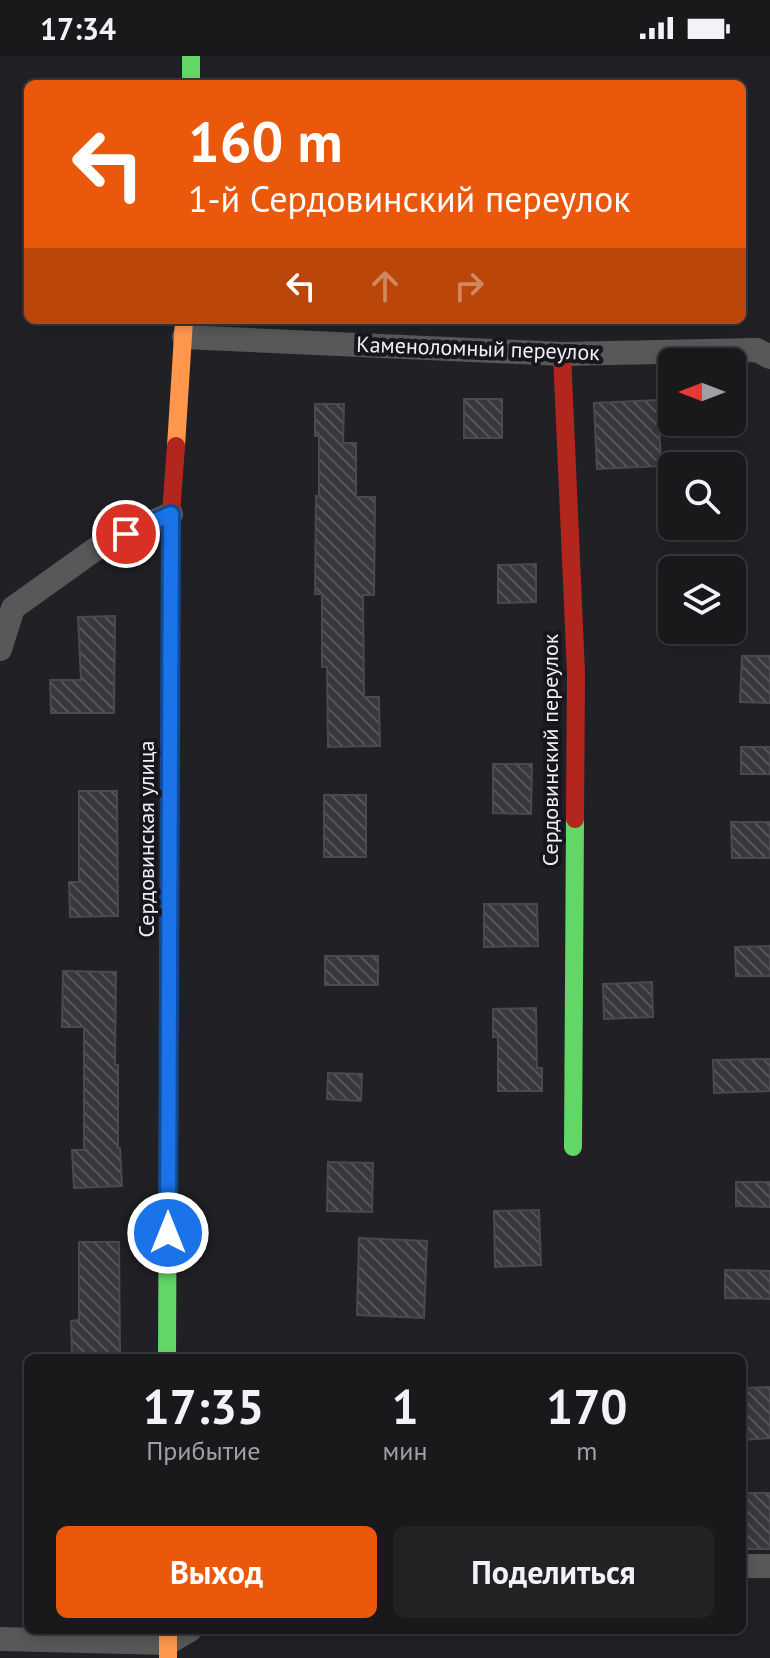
<!DOCTYPE html>
<html lang="ru">
<head>
<meta charset="utf-8">
<style>
	body { margin:0; font-family:"PT Sans",sans-serif; background:#222225; color:#f1f3f6; height:100vh; display:flex; flex-direction:column; font-size:30px; white-space:nowrap }
	* { box-sizing:border-box; margin:0 }
	p { font-size:26px; color:#9fa0a3 }
	.icon { flex:none; width:44px; height:44px; fill:none; stroke:currentColor; stroke-width:2; stroke-linecap:round; stroke-linejoin:round }
	.map { position:relative; flex:1; overflow:hidden }
	.drawer { position:absolute; left:24px; top:1298px; width:722px; height:280px; display:flex; flex-direction:column; background:#19191c; border-radius:12px; box-shadow:0 4px 12px #0003,0 0 0 2px #37383b }
	.drawer>* { flex:none }
	.hud { position:absolute; left:24px; top:24px; width:722px; height:244px; border-radius:12px; box-shadow:0 4px 12px #0003,0 0 0 2px #37383b; background:#ea580c; color:#fff; overflow:hidden }
	.needle { width:52px; rotate:270deg }
	.fabs { position:absolute; left:658px; top:292px; display:grid; gap:16px }
	.fabs a { display:grid; place-items:center; width:88px; height:88px; border-radius:12px; background:#19191c; box-shadow:0 4px 12px #0003,0 0 0 2px #37383b; font-size:40px }
	.pin { position:absolute; display:grid; place-items:center; width:68px; height:68px; color:#fff; margin:-34px; border:4px solid #fff; border-radius:50%; box-shadow:0 2px 8px #0007 }
	.me { position:absolute; width:88px; margin:-44px; rotate:0deg; stroke-linejoin:round; filter:drop-shadow(0 0 6px #0008) }
	.turn { display:flex; align-items:center; gap:28px; height:168px; padding:0 32px; font-size:36px }
	.turn .icon { width:104px; height:104px; stroke-width:2.5 }
	.turn b { display:block; font-size:56px; line-height:68px }
	.lanes { display:flex; align-items:center; height:76px; padding:0 32px; background:#0003; justify-content:center; gap:40px; direction:ltr }
	.lanes .off { opacity:.35 }
	.eta { display:flex; justify-content:space-evenly; align-items:center; height:136px; text-align:center }
	.eta b { font-size:48px; font-weight:600; line-height:56px }
	.button { display:flex; gap:16px; margin-top:auto; padding:16px 32px }
	.button a { flex:1; height:92px; border-radius:12px; background:#ea580c; color:#fff; font-size:32px; font-weight:600; line-height:92px; text-align:center }
	.button a+a { background:#222225; color:#f1f3f6 }
	.status { display:flex; justify-content:space-between; align-items:center; height:56px; padding:0 40px; background:#19191c; direction:ltr }
	.status svg { height:22px; fill:currentColor }
	.map>svg:first-child { display:block }
	.building { fill:url(#building-back-hatch); stroke:#4a4a4e; stroke-width:2 }
	.lines { fill:none; stroke-linecap:round; stroke-linejoin:round }
	.street { stroke:#585859; stroke-width:24 }
	.fast { stroke:#63d668; stroke-width:18 }
	.slow { stroke:#ff974d; stroke-width:18 }
	.jam { stroke:#b3261e; stroke-width:18 }
	.route-casing { stroke:#114b97; stroke-width:20 }
	.route { stroke:#1a73e8; stroke-width:14 }
	.labels { text-anchor:middle; stroke-width:8; stroke-linejoin:round; paint-order:stroke }
	.street-label { font-size:22px; fill:#efeff4; stroke:#17161d }
</style>
</head>
<body>
<div class="status"><b>17:34</b><svg viewBox="0 0 49 12"><path d="M0 12V9h3v3zM5 12V6h3v6zM10 12V3h3v9zM15 12V0h3v12zM26 1h20v11H26zM47 4h2v5h-2z"/></svg></div>
<div class="map">
<svg width="770" height="1602" viewBox="0 0 770 1602">
	<defs>
		<pattern id="building-back-hatch" width="6" height="6" patternUnits="userSpaceOnUse" patternTransform="scale(2)"><rect width="6" height="6" fill="#38373b"/><path d="M-1 5l2 2M0 0l6 6M5-1l2 2" fill="none" stroke="#555458"/></pattern>
	</defs>
	<rect width="100%" height="100%" fill="#212125"/>
	<g class="building">
		<rect x="464" y="343" width="38" height="39"/>
		<polygon points="658,344 661,410 597,413 594,347"/>
		<polygon points="315,348 344,348 343,387 356,387 356,441 375,441 374,539 363,539 364,641 379,641 380,690 328,691 327,611 322,611 322,538 315,538 316,440 319,440 319,380 315,380"/>
		<polygon points="536,508 536,546 498,547 498,509"/>
		<polygon points="115,560 114,657 51,657 50,624 81,624 78,561"/>
		<polygon points="742,600 770,600 770,647 740,646"/>
		<rect x="741" y="691" width="29" height="27"/>
		<polygon points="493,708 532,708 531,758 493,757"/>
		<polygon points="79,735 117,735 118,860 70,861 69,826 79,826"/>
		<rect x="324" y="739" width="42" height="62"/>
		<polygon points="731,766 770,766 770,802 732,802"/>
		<polygon points="484,848 537,848 538,890 484,891"/>
		<polygon points="770,890 770,920 736,920 735,891"/>
		<rect x="325" y="900" width="53" height="29"/>
		<polygon points="63,915 116,916 115,1009 118,1009 118,1092 120,1092 122,1130 74,1132 72,1094 84,1094 84,971 62,971"/>
		<polygon points="652,926 653,961 604,963 603,928"/>
		<polygon points="536,952 537,1012 542,1012 542,1035 498,1035 498,981 493,981 493,953"/>
		<polygon points="770,1003 770,1035 714,1037 713,1004"/>
		<polygon points="328,1017 362,1018 361,1045 327,1043"/>
		<polygon points="328,1106 373,1107 372,1156 327,1155"/>
		<polygon points="736,1126 770,1126 770,1151 736,1150"/>
		<polygon points="539,1154 541,1209 495,1211 494,1155"/>
		<polygon points="359,1182 427,1185 424,1262 357,1259"/>
		<polygon points="79,1186 119,1186 120,1302 72,1302 71,1265 79,1264"/>
		<polygon points="725,1214 770,1215 770,1243 725,1242"/>
		<polygon points="770,1331 770,1382 742,1384 742,1332"/>
		<rect x="742" y="1437" width="28" height="56"/>
	</g>
	<g class="lines">
		<g class="street">
			<polyline points="184,281 562,298 757,294 770,301"/>
			<polyline points="0,593 13,552 104,487 171,458"/>
			<polyline points="742,1510 770,1510"/>
			<polyline points="0,1583 168,1587 190,1574"/>
		</g>
		<g class="fast">
			<polyline points="191,0 191,28"/>
			<polyline points="573,1091 575,763"/>
			<polyline points="167,1302 169,850"/>
		</g>
		<g class="slow">
			<polyline points="176,390 184,264"/>
			<polyline points="168,1574 168,1602"/>
		</g>
		<g class="jam">
			<polyline points="562,298 576,617 575,763"/>
			<polyline points="169,850 171,458 176,390"/>
		</g>
	</g>
	<g class="lines">
		<g class="route-casing">
			<polyline id="route" points="126,478 171,458 168,1177"/>
		</g>
		<use href="#route" class="route"/>
	</g>
	<g class="labels">
		<g class="street-label">
			<text transform="translate(478 292) rotate(2)" y="8">Каменоломный переулок</text>
			<text transform="translate(550 694) rotate(-90)" y="8">Сердовинский переулок</text>
			<text transform="translate(146 783) rotate(-90)" y="8">Сердовинская улица</text>
		</g>
	</g>
</svg>
<div class="fabs">
<a><svg class="needle" viewBox="-14 -14 28 28"><path d="M0-13l5 13h-10z" fill="#e53935"/><path d="M0 13l5-13h-10z" fill="#9fa0a3"/></svg></a>
<a><svg class="icon" aria-label="search" viewBox="0 0 24 24"><circle cx="10" cy="10" r="6"/><path d="M15 15l6 6"/></svg></a>
<a><svg class="icon" aria-label="layers" viewBox="0 0 24 24"><path d="M12 4l9 5-9 5-9-5zM3 14l9 5 9-5"/></svg></a>
</div>
<div class="pin" style="left:126px;top:478px;background:#d93025"><svg class="icon" aria-label="arrive" viewBox="0 0 24 24"><path d="M6 21V4h12l-3 4 3 4H6"/></svg></div>
<svg class="me" style="left:168px;top:1177px" viewBox="-20 -20 40 40"><circle r="17" fill="#1a73e8" stroke="#fff" stroke-width="3"/><path d="M0-11L8 9 0 5-8 9z" fill="#fff"/></svg>
<div class="hud">
<div class="turn"><svg class="icon" aria-label="left" viewBox="0 0 24 24"><path d="M17 20v-9H6M10 6l-5 5 5 5"/></svg><div><b>160 m</b>1-й Сердовинский переулок</div></div>
<div class="lanes"><svg class="icon" aria-label="left" viewBox="0 0 24 24"><path d="M17 20v-9H6M10 6l-5 5 5 5"/></svg><svg class="icon off" aria-label="ahead" viewBox="0 0 24 24"><path d="M12 20V5M6 11l6-6 6 6"/></svg><svg class="icon off" aria-label="right" viewBox="0 0 24 24"><path d="M7 20v-9h11M14 6l5 5-5 5"/></svg></div>
</div>
<section class="drawer">
<div class="eta">
<div><b>17:35</b><p>Прибытие</p></div>
<div><b>1</b><p>мин</p></div>
<div><b>170</b><p>m</p></div>
</div>
<div class="button"><a>Выход</a><a>Поделиться</a></div>
</section>
</div>
</body>
</html>
